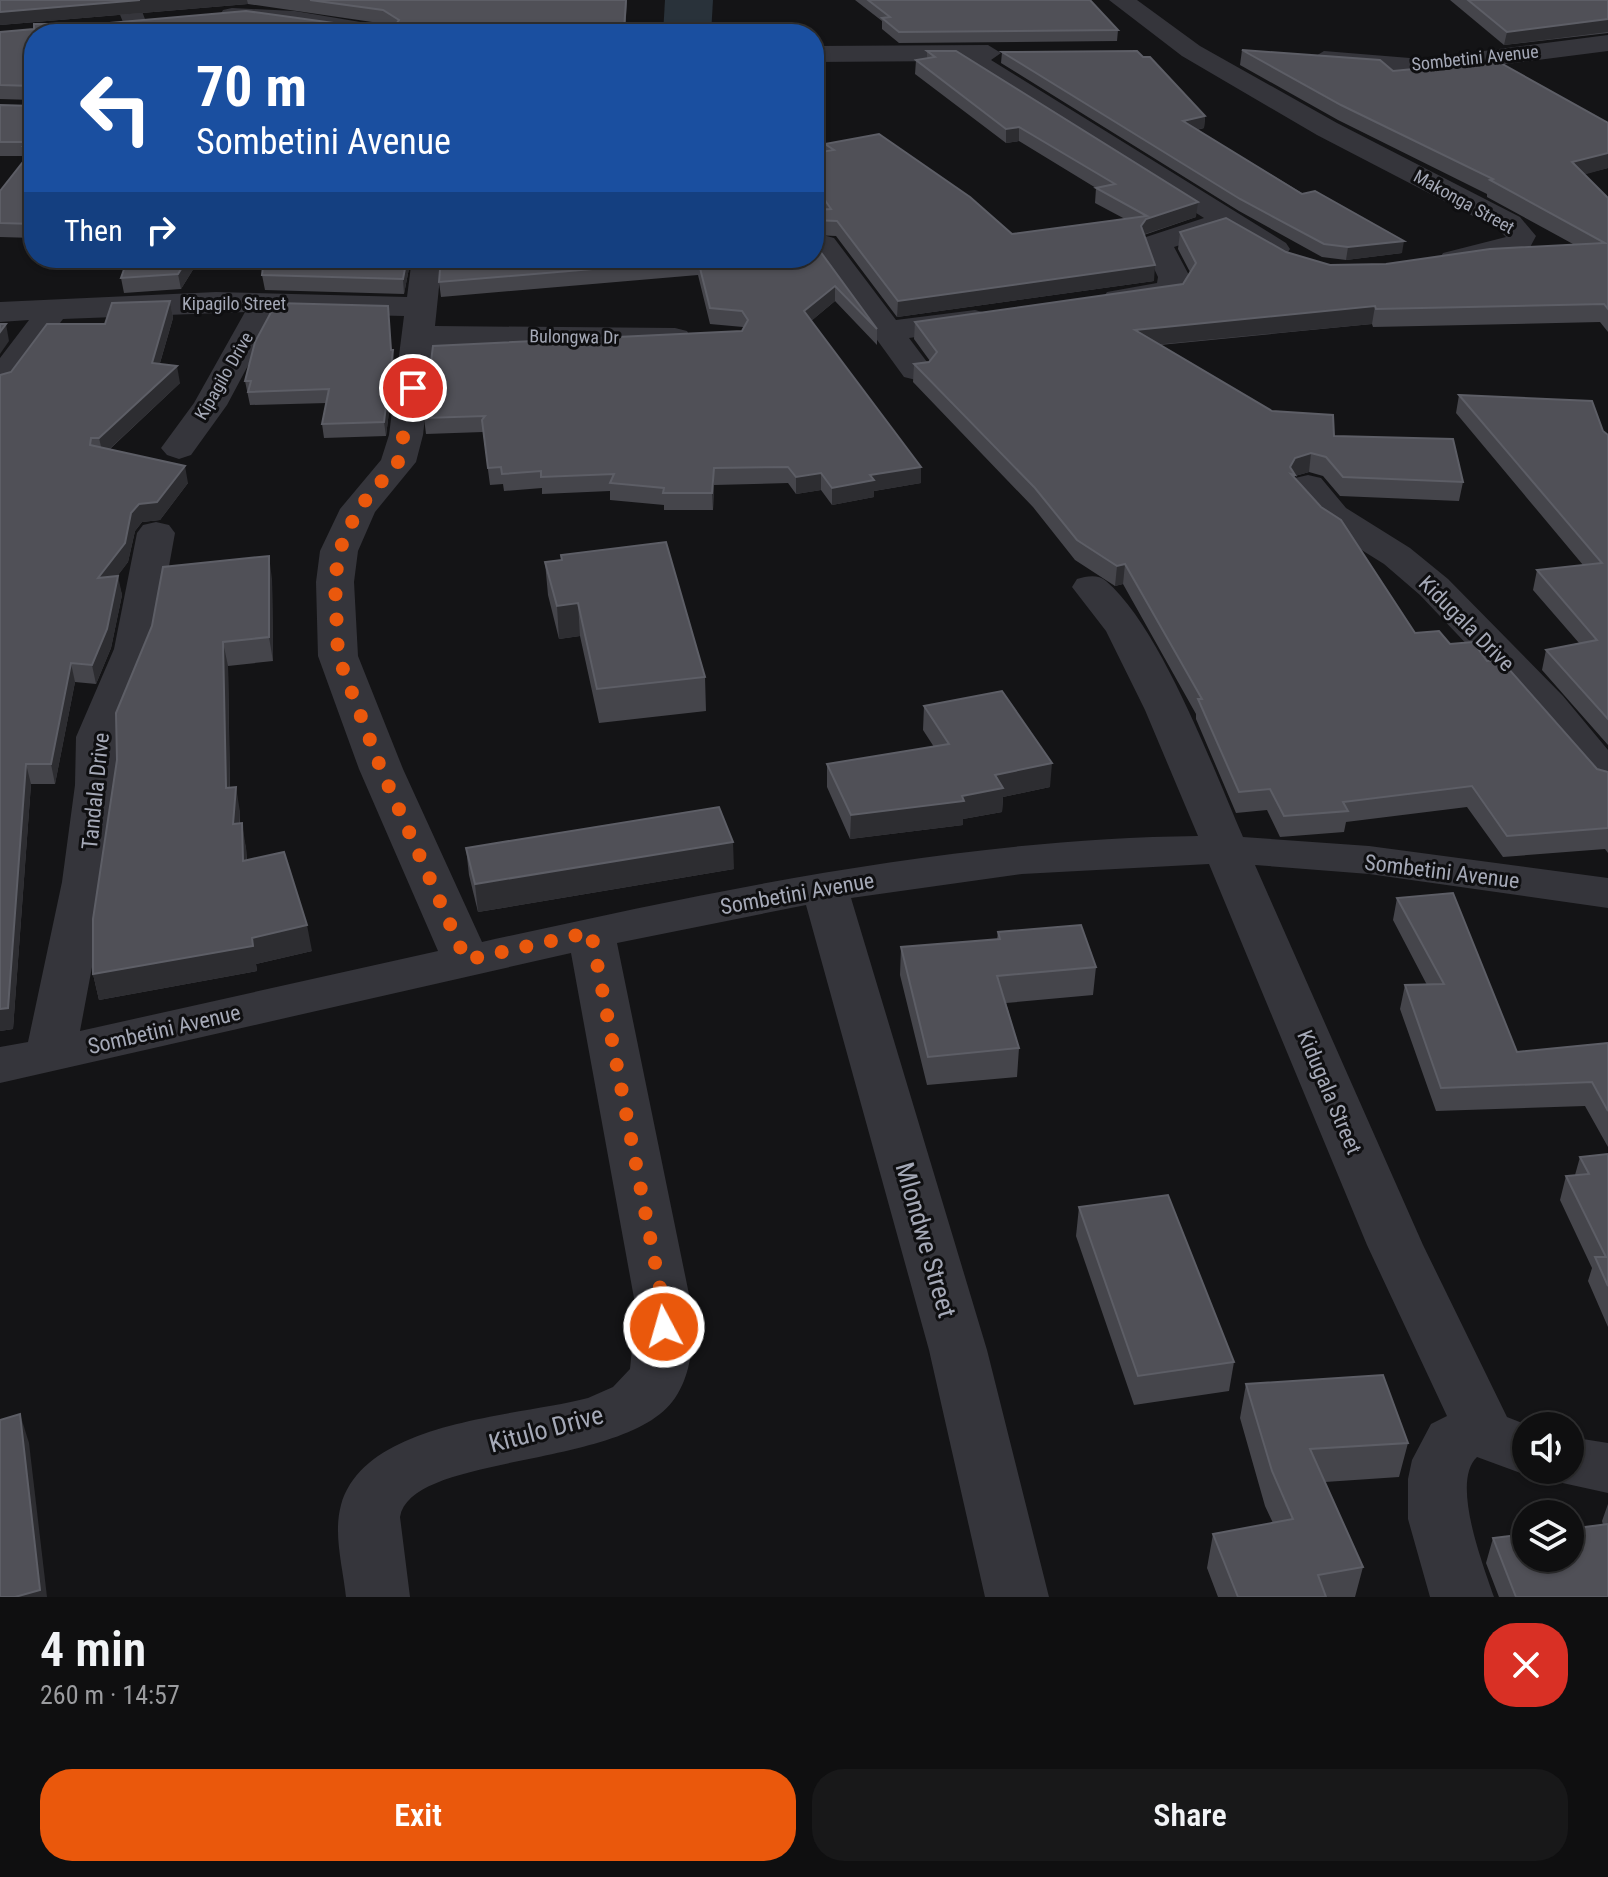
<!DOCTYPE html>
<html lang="en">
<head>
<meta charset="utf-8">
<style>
	body { margin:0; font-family:"Roboto Condensed",sans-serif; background:#181819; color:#f1f3f6; height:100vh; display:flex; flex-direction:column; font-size:30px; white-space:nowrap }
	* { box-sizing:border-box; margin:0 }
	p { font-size:26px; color:#9b9c9f }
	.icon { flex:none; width:44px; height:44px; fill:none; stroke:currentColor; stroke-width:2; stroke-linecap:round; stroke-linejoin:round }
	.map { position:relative; height:1597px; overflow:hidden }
	.panel { display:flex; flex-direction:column; background:#0f0f10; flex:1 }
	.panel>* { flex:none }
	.top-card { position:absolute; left:24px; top:24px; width:800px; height:244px; border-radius:32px; box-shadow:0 2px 6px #0004,0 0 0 2px #2f2f30; background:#1a4fa0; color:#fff; overflow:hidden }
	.controls { position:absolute; left:1512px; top:1412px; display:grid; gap:16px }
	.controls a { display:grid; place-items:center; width:72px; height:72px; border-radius:50%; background:#0f0f10; box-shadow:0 2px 6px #0004,0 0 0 2px #2f2f30; font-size:40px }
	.pin { position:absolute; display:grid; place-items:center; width:68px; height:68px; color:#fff; margin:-34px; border:4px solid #fff; border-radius:50%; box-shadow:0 2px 8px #0007 }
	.me { position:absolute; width:88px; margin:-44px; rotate:354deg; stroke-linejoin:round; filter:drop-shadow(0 0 6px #0008) }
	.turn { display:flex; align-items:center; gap:28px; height:168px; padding:0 40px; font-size:36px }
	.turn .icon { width:104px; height:104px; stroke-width:2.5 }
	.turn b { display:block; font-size:56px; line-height:68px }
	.then { display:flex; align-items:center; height:76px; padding:0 40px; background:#0003; gap:16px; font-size:30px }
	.round { display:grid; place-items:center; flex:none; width:84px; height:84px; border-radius:32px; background:#181819 }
	.headline { display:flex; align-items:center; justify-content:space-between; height:136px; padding:0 40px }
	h1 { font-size:48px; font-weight:600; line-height:60px }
	.primary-button { display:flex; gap:16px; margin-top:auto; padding:16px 40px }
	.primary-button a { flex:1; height:92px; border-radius:32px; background:#ea580c; color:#fff; font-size:32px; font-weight:600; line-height:92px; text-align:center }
	.primary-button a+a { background:#181819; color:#f1f3f6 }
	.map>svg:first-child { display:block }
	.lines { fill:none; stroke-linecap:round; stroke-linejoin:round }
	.river { fill:#29323a; fill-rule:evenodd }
	.minor { fill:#35353b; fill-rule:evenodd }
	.wall { fill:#45454b }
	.shaded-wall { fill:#2d2d31 }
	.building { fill:#505057; stroke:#5d5e66; stroke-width:2 }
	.route { stroke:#ea580c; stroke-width:14; stroke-dasharray:0 25.2 }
	.labels { text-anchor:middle; stroke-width:6; stroke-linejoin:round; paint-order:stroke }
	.far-street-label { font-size:18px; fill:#a5a9b7; stroke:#0f0f11 }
	.street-label { font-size:22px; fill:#a5a9b7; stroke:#0f0f11 }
	.near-street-label { font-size:26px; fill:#a5a9b7; stroke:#0f0f11 }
</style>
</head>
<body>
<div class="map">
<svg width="1608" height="1597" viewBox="0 0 1608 1597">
	<rect width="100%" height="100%" fill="#141416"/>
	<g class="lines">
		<polygon class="river" points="665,0 713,0 711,34 663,34"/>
		<g class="minor">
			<polygon points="114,0 138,0 146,22 143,27 125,27"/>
			<path d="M1109 0H1137L1200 46 1337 123 1520 217 1536 236 1527 253C1502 260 1468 272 1443 265L1439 259 1443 253 1506 237 1498 229 1317 135 1182 56Z"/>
			<polygon points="232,8 295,11 384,26 397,34 343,34 295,25 223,20 220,15 223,10"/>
			<polygon points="1608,35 1608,51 1422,75 1324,67 1311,59 1324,51 1422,59"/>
			<polygon points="988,45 1001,53 991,60 1286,243 1290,249 1286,255 1264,255 1225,230 1174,247 1190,277 1183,297 1118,308 1107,306 1102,299 1107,292 1157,283 1158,277 1142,243 1146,237 1204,218 956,61 814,62 814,46"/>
			<polygon points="823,235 834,238 896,320 975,310 986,313 991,320 986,327 909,338 933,370 928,377 916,380 904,377 814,253 814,237"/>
			<path d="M412 258H442L435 326 675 328 687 331 691 338 687 345 675 348 433 346 423 435 416 462 375 512 358 551 354 582 358 656 403 769 482 942C717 890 955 839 1198 836L1145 710 1106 631 1072 587 1077 579C1087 576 1098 574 1106 581 1161 628 1213 768 1243 837L1369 846 1608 878V908L1369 874 1255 865 1423 1245 1507 1417 1530 1426H1526V1470H1540L1526 1475 1477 1457C1450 1482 1484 1567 1494 1597H1430L1408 1519V1479L1412 1460 1431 1424 1447 1416 1367 1245 1209 864 1022 874 851 898 987 1350 1049 1597H985L929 1350 806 905 617 943 692 1309C693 1340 693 1371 675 1398 627 1470 411 1452 400 1517L410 1597H346C343 1568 333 1534 341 1505 365 1420 516 1417 588 1398L613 1387 630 1369 636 1309 571 953 0 1083V1047L28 1042 62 882 75 785 76 737 114 649 137 533 143 525 156 522 169 525 175 533 154 649 118 737 119 785 108 882 80 1031 438 951 359 769 318 656 316 582 320 551 340 509 381 460 389 435 404 316 276 313 227 405 191 455 179 459 167 455 161 448 194 403 245 312 63 319 12 387 0 390V358L29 320 0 322V302L216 292 407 297Z"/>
			<polygon points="1308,475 1321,478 1346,508 1410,548 1448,579 1563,696 1608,750 1608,791 1593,787 1533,714 1420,595 1384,564 1320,524 1290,486 1295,478"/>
			<polygon points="1570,1437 1608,1443 1608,1493 1549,1480 1544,1470 1570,1470"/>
		</g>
	</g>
	<g class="wall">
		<polygon points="0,0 627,0 625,34 34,34 34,238 0,237 0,191 26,158 25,156 0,156 0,105 33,106 33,100 0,99 0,32 386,24 248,4 0,25"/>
		<polygon points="855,0 1090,0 1118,30 1117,41 899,43 882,29 882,21"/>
		<polygon points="1450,0 1608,0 1608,33 1504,45"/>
		<polygon points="1242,50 1393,71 1608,123 1608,168 1584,174 1608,198 1608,332 1600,322 1373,327 1372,324 1160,345 1272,411 1334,436 1463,482 1459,501 1340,496 1323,476 1309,472 1295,476 1294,478 1415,633 1450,644 1487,661 1597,769 1608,772 1608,853 1605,849 1503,857 1467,807 1346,822 1344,832 1280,837 1267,810 1236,813 1196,719 1196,714 1123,584 1115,586 1075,560 1033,507 913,382 914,364 930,361 914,339 915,322 1183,284 1190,272 1178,249 1180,232 1286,252 1330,265 1386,264 1573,244 1487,197 1487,194 1338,120 1240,65"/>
		<polygon points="927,51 1196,217 1144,235 1154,281 897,317 836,236 814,235 814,210 821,210 814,199 814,153 825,151 825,144 1012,234 1125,219 1095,203 1096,188 1019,141 1006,143 915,74 916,60 927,58"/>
		<polygon points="1002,52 1205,116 1204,128 1197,130 1402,253 1346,260 1322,257 1239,211 1001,63"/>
		<polygon points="64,258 411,258 404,294 265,290 262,275 263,266 194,268 181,289 124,293 121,278 125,267 66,269"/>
		<polygon points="441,258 814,258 877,329 877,345 835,301 811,321 921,483 874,491 874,497 832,505 821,490 796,494 788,483 714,485 713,510 664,510 664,505 610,500 610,491 542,494 542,488 504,491 503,484 490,485 483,432 426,434 424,418 742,331 744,329 743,327 710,324 698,275 441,297 439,282"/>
		<polygon points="170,301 173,318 160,363 180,383 110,449 188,483 160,520 142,522 135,531 128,562 117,576 122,595 111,648 96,684 75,682 55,784 31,784 13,1029 0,1031 0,375 11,372 105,324"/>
		<polygon points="388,306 391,350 395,363 386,436 324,438 322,424 327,403 250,405 245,381"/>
		<polygon points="1459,395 1603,431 1608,435 1608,745 1542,670 1546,650 1579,643 1533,590 1537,570 1583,565 1456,413"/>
		<polygon points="561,555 705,677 706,711 599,723 580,636 559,639 548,595 545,562 561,560"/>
		<polygon points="272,579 273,661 228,666 230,787 240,812 240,823 246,848 247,861 312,951 256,964 257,971 99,1000 93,974 152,626"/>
		<polygon points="924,706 1050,787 1003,797 1002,812 963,819 963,825 850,839 827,787 827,764 934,747 923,730"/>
		<polygon points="466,848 734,869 478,912 469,875"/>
		<polygon points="1397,898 1517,1052 1608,1043 1608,1147 1585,1106 1436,1111 1400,1009 1405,985 1427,985 1393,920"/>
		<polygon points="998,932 1096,967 1093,995 1006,1003 1019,1048 1017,1077 927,1085 900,975 901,947 997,939"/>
		<polygon points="1608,1154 1608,1327 1588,1281 1592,1268 1560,1200 1566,1176 1575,1175 1580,1157"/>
		<polygon points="1079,1207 1234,1362 1229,1391 1134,1405 1076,1236"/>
		<polygon points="1246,1384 1408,1443 1399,1477 1325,1482 1363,1567 1355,1597 1218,1597 1207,1568 1213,1534 1273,1523 1265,1506 1240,1418"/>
		<polygon points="1608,1504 1608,1597 1499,1597 1486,1563 1493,1538 1603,1525 1602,1521"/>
	</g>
	<g class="shaded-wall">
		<polygon points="140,0 247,0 248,4 0,25 0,12"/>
		<polygon points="1608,19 1608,32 1504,45 1507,32"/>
		<polygon points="1205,116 1204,128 1182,133 1183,121"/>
		<polygon points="1019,127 1019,141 1006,143 1006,129"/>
		<polygon points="1608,153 1608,168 1569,179 1572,162"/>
		<polygon points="1198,202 1196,217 1145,234 1140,241 1141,226 1146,219"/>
		<polygon points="1404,241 1402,253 1346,260 1348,247"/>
		<polygon points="188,258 192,258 194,268 181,289 178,274"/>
		<polygon points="407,258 411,258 404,294 403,279"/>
		<polygon points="1155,265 1154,281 897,317 898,301"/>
		<polygon points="835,286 835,301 804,327 804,311"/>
		<polygon points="170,301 173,318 155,380 152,363"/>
		<polygon points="388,306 392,361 393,350 395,363 386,436 384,422"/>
		<polygon points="1375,306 1372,324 1133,347 1135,330"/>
		<polygon points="6,324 9,341 0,354 0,332"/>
		<polygon points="177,366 180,383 103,455 99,438"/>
		<polygon points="1311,453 1309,472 1295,476 1290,467 1295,458"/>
		<polygon points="185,466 188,483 160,520 142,522 135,531 128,562 102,597 98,578 131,513 139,504"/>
		<polygon points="921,467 921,483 874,491 874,497 832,505 832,488 870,475"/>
		<polygon points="714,468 714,485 713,510 712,493"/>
		<polygon points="821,473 821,490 796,494 796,477"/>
		<polygon points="269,556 272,579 273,661 269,637"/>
		<polygon points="1125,564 1123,584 1115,586 1117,566"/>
		<polygon points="118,576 122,595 111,648 96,684 92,665"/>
		<polygon points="578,603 580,636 559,639 557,606"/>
		<polygon points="223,642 228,666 230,813 226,788"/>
		<polygon points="71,663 75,682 55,784 51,764"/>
		<polygon points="1052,763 1050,787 1003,797 1002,812 963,819 963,825 850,839 851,815 962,796 995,775"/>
		<polygon points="26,764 31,784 13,1029 0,1031 0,1009"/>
		<polygon points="236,787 240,812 238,849 233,824"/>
		<polygon points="242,823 246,848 248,887 243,861"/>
		<polygon points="733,842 734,869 478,912 475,884"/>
		<polygon points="307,925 312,951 256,964 257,971 99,1000 93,974"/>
		<polygon points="20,1414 29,1443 47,1597 15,1597"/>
	</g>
	<g class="building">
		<polygon points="0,0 140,0 0,12"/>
		<polygon points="310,0 626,0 624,30 558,34 34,34 34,146 23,146 26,142 0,142 0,105 33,106 33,86 0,85 0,32 34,29 34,24 98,24 246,11 341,24 396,24 399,20 383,10"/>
		<polygon points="868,0 1090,0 1118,30 899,32 882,18 890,17"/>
		<polygon points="1468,0 1608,0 1608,19 1507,32"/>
		<polygon points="1242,50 1380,60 1393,71 1497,61 1608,123 1608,153 1572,162 1608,198 1608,309 1604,304 1376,309 1375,306 1135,330 1272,411 1333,415 1334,436 1453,439 1463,482 1343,477 1326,457 1311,453 1295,458 1290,467 1295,475 1291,474 1321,507 1341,520 1415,633 1439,631 1450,644 1473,642 1487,661 1500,659 1597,769 1608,772 1608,828 1507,836 1472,786 1343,802 1348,811 1284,816 1270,789 1239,792 1198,699 1202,699 1125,564 1117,566 1077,540 1035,488 914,364 929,362 937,352 915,322 1183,284 1196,263 1180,232 1226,218 1286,252 1330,265 1386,264 1490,249 1605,243 1490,180 1493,179 1341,105"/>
		<polygon points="927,51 956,51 1198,202 1146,219 1141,226 1155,265 898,301 837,221 814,220 814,210 831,209 814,184 814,153 834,150 825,144 879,134 970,197 1012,234 1147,216 1096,188 1115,184 1019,127 1006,129 916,60 935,57"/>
		<polygon points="1137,51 1143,57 1150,57 1205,116 1183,121 1302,194 1315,191 1404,241 1348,247 1324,244 1240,199 1002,52"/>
		<polygon points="34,148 34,224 0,223 0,191"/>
		<polygon points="814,243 877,329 835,286 804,311 921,467 870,475 874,480 832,488 821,473 796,477 788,467 714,468 712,493 663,493 664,488 610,483 614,474 541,477 541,471 502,474 501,467 488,468 482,420 485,416 424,418 433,346 742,331 748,320 742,311 710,308 698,260 439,282 441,258 814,258"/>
		<polygon points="128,258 188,258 178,274 121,278"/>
		<polygon points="264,258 407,258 403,279 262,275"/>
		<polygon points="170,301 152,363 177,366 99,438 91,438 90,445 185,466 157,502 139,504 131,513 125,543 98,578 118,576 107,629 92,665 71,663 51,764 26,764 8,1008 0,1009 0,375 11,372 47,324 105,324 112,303"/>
		<polygon points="276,303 388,306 391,350 393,350 384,422 322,424 329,389 248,392 251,381 245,381 255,342"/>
		<polygon points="0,324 6,324 0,332"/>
		<polygon points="1459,395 1592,401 1603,431 1608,435 1608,719 1546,650 1597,640 1537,570 1602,563"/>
		<polygon points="666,542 705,677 597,689 578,603 557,606 545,562 562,560 561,555"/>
		<polygon points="269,556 269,637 223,642 226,788 236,787 233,824 242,823 243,861 284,852 307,925 252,938 253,946 93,974 93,919 117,760 116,713 152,626 163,567"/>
		<polygon points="1002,691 1052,763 995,775 1003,788 962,796 964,801 851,815 827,764 949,744 924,706"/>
		<polygon points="719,807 733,842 475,884 466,848"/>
		<polygon points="1453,893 1517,1052 1608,1043 1608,1111 1592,1082 1441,1088 1405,985 1444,984 1397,898"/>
		<polygon points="1081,925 1096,967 997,976 1019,1048 928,1057 901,947 1000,939 998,932"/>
		<polygon points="1608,1154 1608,1286 1595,1257 1606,1257 1566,1176 1589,1174 1580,1157"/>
		<polygon points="1168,1195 1234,1362 1138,1376 1079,1207"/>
		<polygon points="1383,1375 1408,1443 1310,1449 1363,1567 1318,1575 1326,1597 1238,1597 1213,1534 1293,1519 1272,1471 1246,1384"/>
		<polygon points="20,1414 40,1590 15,1597 0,1597 0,1420"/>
		<polygon points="1608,1524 1608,1597 1516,1597 1493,1538 1526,1534 1526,1558 1570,1558 1570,1529"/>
	</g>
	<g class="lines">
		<polyline class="route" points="413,388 398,462 358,509 339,551 335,582 338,656 381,769 466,960 591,932 664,1309 664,1327"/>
	</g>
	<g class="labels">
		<g class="far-street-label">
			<text transform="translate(1475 58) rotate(-6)" y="6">Sombetini Avenue</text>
			<text transform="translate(1464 202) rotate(29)" y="6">Makonga Street</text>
			<text x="234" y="310">Kipagilo Street</text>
			<text transform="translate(574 337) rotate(1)" y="6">Bulongwa Dr</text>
			<text transform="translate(224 376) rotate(-60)" y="6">Kipagilo Drive</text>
		</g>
		<g class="street-label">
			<text transform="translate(1467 623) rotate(45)" y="8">Kidugala Drive</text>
			<text transform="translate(95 791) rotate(-84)" y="8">Tandala Drive</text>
			<text transform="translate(1442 871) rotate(7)" y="8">Sombetini Avenue</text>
			<text transform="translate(797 893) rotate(-10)" y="8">Sombetini Avenue</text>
			<text transform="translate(164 1029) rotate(-13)" y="8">Sombetini Avenue</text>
			<text transform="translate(1330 1092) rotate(67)" y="8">Kidugala Street</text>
		</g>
		<g class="near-street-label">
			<text transform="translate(926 1240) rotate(74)" y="9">Mlondwe Street</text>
			<text transform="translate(546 1429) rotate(-15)" y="9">Kitulo Drive</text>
		</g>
	</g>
</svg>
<div class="controls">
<a><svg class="icon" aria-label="sound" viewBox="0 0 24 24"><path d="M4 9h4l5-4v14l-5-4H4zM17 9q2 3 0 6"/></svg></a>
<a><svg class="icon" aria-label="layers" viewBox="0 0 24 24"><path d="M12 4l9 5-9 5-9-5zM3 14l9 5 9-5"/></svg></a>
</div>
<div class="pin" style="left:413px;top:388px;background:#d93025"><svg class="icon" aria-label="arrive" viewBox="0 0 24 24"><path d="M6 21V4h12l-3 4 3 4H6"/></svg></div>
<svg class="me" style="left:664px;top:1327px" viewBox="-20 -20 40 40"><circle r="17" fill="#ea580c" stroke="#fff" stroke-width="3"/><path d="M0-11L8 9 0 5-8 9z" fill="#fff"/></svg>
<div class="top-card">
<div class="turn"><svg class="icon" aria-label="left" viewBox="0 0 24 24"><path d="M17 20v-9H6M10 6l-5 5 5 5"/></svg><div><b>70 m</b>Sombetini Avenue</div></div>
<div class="then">Then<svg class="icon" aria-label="right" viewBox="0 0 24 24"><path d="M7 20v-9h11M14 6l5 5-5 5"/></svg></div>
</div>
</div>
<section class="panel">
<div class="headline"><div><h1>4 min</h1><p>260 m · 14:57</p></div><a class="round" style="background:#d93025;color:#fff"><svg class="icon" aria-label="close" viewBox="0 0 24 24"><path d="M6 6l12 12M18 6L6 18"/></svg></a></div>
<div class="primary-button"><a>Exit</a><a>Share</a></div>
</section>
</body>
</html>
